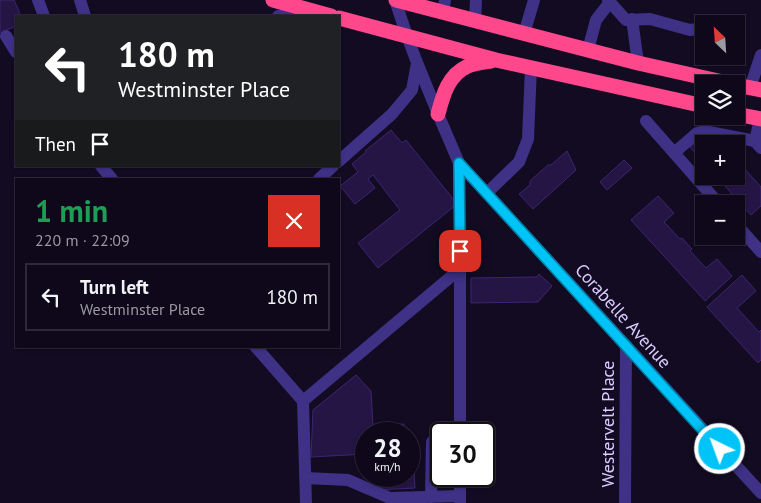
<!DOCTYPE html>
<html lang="en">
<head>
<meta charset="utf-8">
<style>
	body { margin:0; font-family:"PT Sans",sans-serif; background:#1c1627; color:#f1f3f6; height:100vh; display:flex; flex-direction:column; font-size:19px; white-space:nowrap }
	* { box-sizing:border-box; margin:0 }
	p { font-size:16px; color:#9b9aa2 }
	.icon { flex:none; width:28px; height:28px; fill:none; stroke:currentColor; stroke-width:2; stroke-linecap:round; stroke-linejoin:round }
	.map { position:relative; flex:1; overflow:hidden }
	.side { position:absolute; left:15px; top:178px; width:325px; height:170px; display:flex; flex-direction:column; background:#0e081a; border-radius:0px; box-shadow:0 1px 4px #0004,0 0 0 1px #2e2939 }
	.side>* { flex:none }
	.guide { position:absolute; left:15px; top:15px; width:325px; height:152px; border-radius:0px; box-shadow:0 1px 4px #0004,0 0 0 1px #2e2939; background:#202124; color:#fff; overflow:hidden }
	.needle { width:32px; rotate:335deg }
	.tools { position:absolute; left:695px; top:15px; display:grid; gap:10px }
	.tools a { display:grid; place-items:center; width:50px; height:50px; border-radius:0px; background:#0e081a; box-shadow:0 1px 4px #0004,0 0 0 1px #2e2939; font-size:25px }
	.speed { position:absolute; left:355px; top:422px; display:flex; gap:10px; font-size:25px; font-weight:700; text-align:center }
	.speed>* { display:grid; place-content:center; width:65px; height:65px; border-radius:50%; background:#0e081a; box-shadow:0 1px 4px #0004,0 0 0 1px #2e2939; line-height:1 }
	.speed small { font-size:12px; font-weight:400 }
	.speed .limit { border:2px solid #111; border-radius:8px; background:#fff; color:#111 }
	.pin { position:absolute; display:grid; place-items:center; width:42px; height:42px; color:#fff; margin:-21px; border-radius:10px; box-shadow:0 2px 8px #0006 }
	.me { position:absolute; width:55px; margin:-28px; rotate:318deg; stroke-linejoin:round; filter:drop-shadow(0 0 4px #0008) }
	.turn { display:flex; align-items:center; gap:18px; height:105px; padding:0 20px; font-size:22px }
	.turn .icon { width:65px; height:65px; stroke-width:2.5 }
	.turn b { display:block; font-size:35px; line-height:42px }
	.then { display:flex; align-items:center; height:48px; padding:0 20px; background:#0003; gap:10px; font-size:19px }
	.round { display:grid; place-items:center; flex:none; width:52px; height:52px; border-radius:0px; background:#1c1627 }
	.overview { display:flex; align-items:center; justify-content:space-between; height:85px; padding:0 20px }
	h1 { font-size:30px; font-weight:600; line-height:38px; color:#1e9e55 }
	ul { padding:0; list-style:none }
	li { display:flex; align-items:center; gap:15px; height:68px; margin:0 10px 8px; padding:0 10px; border:2px solid #2e2939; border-radius:0px }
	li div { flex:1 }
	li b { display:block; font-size:19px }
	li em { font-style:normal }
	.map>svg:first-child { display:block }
	.building { fill:#241545; stroke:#3d2573 }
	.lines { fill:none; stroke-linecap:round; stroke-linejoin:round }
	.minor { stroke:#3e3186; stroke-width:12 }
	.highway { stroke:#ff478b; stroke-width:15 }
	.route-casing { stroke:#007fa1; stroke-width:12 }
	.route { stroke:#00c3f7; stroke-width:9 }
	.labels { text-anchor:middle; stroke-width:4.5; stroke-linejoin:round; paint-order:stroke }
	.street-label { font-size:18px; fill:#d8ccff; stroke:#120b22 }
</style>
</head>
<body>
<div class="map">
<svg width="761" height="503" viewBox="0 0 761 503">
	<rect width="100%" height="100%" fill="#120b22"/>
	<g class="building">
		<polygon points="0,0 14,0 21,16 16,16 16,26 0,33"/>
		<polygon points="391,130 402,143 406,140 457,204 378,268 358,243 400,210 373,175 368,179 375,188 355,204 340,186 358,172 352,164 366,152 365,151"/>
		<polygon points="698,140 727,144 704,144 704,163 690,147"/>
		<polygon points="567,151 576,170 533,209 519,194 530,185 530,181 548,165 551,165"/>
		<polygon points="736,159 761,187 761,206 751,215 716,176 736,176"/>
		<polygon points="624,160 632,168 607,190 600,182"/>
		<polygon points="658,196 674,213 664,222 680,239 682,238 692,249 690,251 706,268 717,259 732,276 705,301 631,220"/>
		<polygon points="539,274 552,286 538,302 471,303 471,278 537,277"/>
		<polygon points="742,275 756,291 737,308 759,332 761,330 761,360 758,363 707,307"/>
		<polygon points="356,375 371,391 373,426 404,424 404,434 366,434 366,454 311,457 313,410"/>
		<polygon points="409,452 413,452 415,488 375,490 374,476 409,476"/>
	</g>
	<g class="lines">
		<g class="minor">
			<polyline points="38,0 44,16"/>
			<polyline points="80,0 85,16"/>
			<polyline points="395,0 407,36 416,60 438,114 459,163 460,269 460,434"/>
			<polyline points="608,0 626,20 650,19 690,30 697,29 704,35"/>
			<polyline points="443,12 445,0"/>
			<polyline points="278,16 306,10"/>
			<polyline points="632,19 638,63"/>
			<polyline points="475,21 476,0"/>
			<polyline points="524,34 534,0"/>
			<polyline points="6,36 16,52"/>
			<polyline points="588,50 596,20 610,2"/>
			<polyline points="750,88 761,55"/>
			<polyline points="646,121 719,204"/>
			<polyline points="755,141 760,119"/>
			<polyline points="674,153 697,133 704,131 755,141 761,148"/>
			<polyline points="339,161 392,114 412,90 417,63"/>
			<polyline points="459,163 761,493"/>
			<polyline points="101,166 112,179"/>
			<polyline points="319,179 333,166"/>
			<polyline points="487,193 519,162 528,139 531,67"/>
			<polyline points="736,224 761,252"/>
			<polyline points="255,346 303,401 306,503"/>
			<polyline points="303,401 460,269"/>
			<polyline points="306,478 348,480 390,498 460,496"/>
			<polyline points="431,497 432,442 439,434 441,434"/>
			<polyline points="460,503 460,476"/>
			<polyline points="625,503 626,345"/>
		</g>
		<g class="highway">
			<polyline points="273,0 331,16"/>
			<polyline points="396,0 638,63 732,84"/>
			<polyline points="339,18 496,60 704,106"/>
			<polyline points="736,85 761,90"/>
			<path d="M438 114C443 95 448 75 468 66 475 63 484 62 491 61"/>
			<polyline points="736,114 761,119"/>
		</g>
	</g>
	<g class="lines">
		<g class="route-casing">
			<polyline id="route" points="460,251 459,163 720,449"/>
		</g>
		<use href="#route" class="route"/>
	</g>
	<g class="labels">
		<g class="street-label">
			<text transform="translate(623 316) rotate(48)" y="6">Corabelle Avenue</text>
			<text transform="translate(608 424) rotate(-90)" y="6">Westervelt Place</text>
		</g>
	</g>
</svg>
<div class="tools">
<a><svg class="needle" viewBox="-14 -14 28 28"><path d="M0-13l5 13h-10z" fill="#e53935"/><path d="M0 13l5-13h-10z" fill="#9b9aa2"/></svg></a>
<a><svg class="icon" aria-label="layers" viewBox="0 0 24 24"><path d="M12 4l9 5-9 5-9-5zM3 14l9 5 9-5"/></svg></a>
<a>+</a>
<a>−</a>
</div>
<div class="speed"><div>28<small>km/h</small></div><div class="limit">30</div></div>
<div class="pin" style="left:460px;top:251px;background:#d93025"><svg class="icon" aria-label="arrive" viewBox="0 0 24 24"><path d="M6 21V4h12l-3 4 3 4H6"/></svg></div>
<svg class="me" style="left:720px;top:449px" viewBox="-20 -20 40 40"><circle r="17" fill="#00c3f7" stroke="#fff" stroke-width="3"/><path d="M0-11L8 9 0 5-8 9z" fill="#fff"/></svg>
<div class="guide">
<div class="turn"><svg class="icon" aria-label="left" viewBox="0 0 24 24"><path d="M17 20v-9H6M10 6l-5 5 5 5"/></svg><div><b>180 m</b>Westminster Place</div></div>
<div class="then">Then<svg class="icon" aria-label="arrive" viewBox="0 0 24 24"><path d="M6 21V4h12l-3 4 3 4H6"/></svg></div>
</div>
<section class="side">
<div class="overview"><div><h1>1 min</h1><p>220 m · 22:09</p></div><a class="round" style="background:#d93025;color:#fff"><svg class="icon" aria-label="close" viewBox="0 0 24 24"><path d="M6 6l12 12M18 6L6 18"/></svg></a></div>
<ul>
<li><svg class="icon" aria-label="left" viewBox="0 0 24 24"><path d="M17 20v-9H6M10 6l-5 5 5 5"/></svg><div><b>Turn left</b><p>Westminster Place</p></div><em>180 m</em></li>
</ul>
</section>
</div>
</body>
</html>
